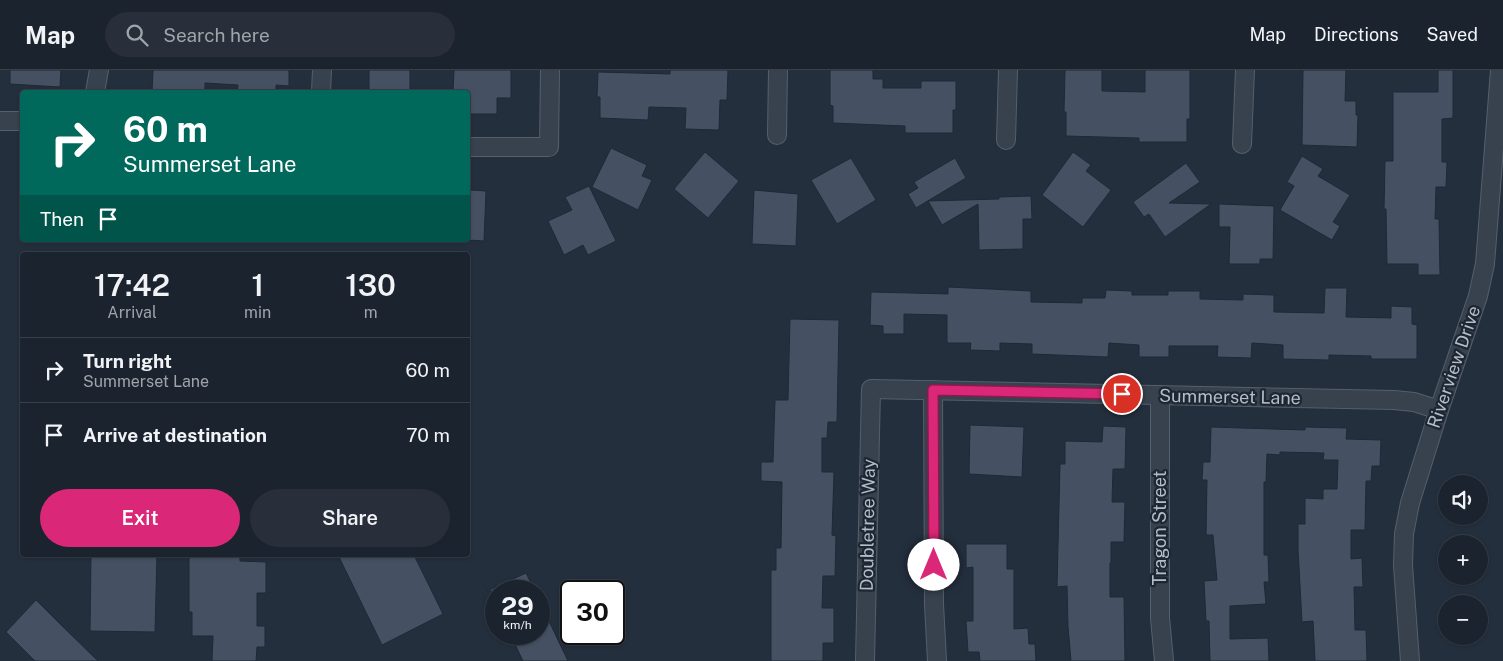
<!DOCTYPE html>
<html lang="en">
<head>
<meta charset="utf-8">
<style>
	body { margin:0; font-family:"Public Sans",sans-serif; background:#282f3a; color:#f1f3f6; height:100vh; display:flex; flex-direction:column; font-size:19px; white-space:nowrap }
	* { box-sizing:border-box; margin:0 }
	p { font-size:16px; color:#a0a4aa }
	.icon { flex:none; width:28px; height:28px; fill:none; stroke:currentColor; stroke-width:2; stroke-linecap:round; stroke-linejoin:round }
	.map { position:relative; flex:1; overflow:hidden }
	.sheet { position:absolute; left:20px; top:182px; width:450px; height:305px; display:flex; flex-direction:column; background:#1b232e; border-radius:5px; box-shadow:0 1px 4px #0004,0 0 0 1px #39404a }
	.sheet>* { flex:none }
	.guide { position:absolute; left:20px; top:20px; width:450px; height:152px; border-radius:5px; box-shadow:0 1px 4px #0004,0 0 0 1px #39404a; background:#00695c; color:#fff; overflow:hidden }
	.tools { position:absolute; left:1438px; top:405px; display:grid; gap:10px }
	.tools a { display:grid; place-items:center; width:50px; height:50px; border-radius:50%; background:#1b232e; box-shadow:0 1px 4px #0004,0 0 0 1px #39404a; font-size:25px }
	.speed { position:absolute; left:485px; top:510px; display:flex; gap:10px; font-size:25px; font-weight:700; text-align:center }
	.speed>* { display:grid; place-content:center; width:65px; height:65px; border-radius:50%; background:#1b232e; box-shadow:0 1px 4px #0004,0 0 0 1px #39404a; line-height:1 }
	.speed small { font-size:12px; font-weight:400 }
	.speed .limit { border:2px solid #111; border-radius:8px; background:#fff; color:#111 }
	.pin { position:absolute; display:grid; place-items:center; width:42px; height:42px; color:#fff; margin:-21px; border:2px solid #fff; border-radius:50%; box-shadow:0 1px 5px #0007 }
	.me { position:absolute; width:55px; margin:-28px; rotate:0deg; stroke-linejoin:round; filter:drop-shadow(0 0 4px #0008) }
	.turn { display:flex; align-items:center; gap:18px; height:105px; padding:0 20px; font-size:22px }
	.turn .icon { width:65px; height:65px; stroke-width:2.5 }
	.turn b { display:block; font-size:35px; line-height:42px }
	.then { display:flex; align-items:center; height:48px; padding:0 20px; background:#0003; gap:10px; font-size:19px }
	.eta { display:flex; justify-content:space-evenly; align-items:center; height:85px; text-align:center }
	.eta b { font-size:30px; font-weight:600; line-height:35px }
	.button { display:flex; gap:10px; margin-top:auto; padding:10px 20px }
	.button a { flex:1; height:58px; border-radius:30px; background:#db2777; color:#fff; font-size:20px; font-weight:600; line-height:58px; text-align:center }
	.button a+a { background:#282f3a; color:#f1f3f6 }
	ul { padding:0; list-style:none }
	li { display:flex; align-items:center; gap:15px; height:65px; padding:0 20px; border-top:1px solid #39404a }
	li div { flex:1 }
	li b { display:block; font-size:19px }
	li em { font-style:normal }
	header { display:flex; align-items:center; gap:30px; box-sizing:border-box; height:70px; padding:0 25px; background:#1b232e; border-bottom:1px solid #39404a }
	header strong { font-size:24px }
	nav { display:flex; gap:28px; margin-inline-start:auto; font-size:18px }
	.search { width:350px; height:45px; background:#282f3a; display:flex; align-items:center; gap:12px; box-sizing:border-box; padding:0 18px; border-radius:28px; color:#a0a4aa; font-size:19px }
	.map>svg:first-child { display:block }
	.building { fill:#455162; stroke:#1f2835 }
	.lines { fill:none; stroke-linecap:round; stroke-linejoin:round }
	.street-casing { stroke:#565f6c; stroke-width:20 }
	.street { stroke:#38414e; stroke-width:18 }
	.route-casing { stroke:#8e194d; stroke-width:12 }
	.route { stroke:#db2777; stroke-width:9 }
	.labels { text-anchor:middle; stroke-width:4.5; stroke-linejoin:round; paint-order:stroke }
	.street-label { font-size:18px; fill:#b4bcc9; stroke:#1d2633 }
</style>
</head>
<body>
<header>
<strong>Map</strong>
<div class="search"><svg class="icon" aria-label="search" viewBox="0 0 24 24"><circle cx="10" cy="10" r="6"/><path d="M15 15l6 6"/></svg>Search here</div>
<nav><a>Map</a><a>Directions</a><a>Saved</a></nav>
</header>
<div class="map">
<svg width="1503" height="591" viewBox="0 0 1503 591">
	<rect width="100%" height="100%" fill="#242f3e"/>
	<g class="building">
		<polygon points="10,0 61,0 60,17 10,14"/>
		<polygon points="153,0 289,0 289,16 276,15 276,22 237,22 238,15 205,13 205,22 152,22"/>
		<rect x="369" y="0" width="41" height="22"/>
		<polygon points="454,0 511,0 511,28 497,28 497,44 468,44 468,22 453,22"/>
		<polygon points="670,0 728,0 727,30 720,30 719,60 685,59 686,38 649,37 648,50 600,48 600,27 597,27 598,2 670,4"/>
		<polygon points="830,0 873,0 873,9 883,9 883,18 921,18 921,11 956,11 956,40 953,40 953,63 905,63 905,56 833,53 833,36 830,35"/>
		<polygon points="1065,0 1102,0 1102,21 1145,22 1145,0 1190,0 1190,49 1187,49 1187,72 1139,72 1139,68 1066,66 1066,42 1064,42"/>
		<polygon points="1303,0 1346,0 1345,31 1356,31 1356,45 1358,45 1357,77 1302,75"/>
		<polygon points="1438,0 1453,0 1453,48 1442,49 1442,92 1447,92 1446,117 1436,117 1435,149 1439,149 1440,205 1418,205 1418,194 1387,194 1386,139 1384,139 1385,91 1393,91 1393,22 1438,22"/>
		<polygon points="611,78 647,95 642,106 652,110 638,140 592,117"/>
		<polygon points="705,82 739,111 708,148 674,119"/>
		<polygon points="1073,82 1091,95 1086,101 1111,120 1083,157 1042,125"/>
		<polygon points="1302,86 1323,99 1318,106 1350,125 1333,152 1340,156 1332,170 1280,140 1294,116 1287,112"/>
		<polygon points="851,88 876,130 837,154 811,110"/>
		<polygon points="955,88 966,108 916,138 908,124 918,118 914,112"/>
		<polygon points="1186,93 1200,112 1169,133 1211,134 1165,167 1149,144 1144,147 1133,132"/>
		<polygon points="589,116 616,171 588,185 583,175 564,185 548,151 572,140 565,127"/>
		<polygon points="470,120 486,121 484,171 468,170 468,128 470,128"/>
		<polygon points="754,120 798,124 796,176 752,174"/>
		<polygon points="1031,126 1032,149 1023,149 1023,179 979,180 978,134 942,155 928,131 999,129 999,127"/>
		<polygon points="1219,134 1274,136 1273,189 1260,189 1260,194 1229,194 1230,157 1219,157"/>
		<polygon points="948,217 1031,221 1031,232 1082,233 1082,228 1105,228 1106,220 1132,221 1132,225 1168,225 1168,221 1200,221 1200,229 1243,230 1243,224 1274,225 1274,242 1324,243 1325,218 1347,218 1346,247 1391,248 1391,236 1412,237 1412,254 1417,255 1417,289 1371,289 1371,286 1329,285 1329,290 1283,289 1283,275 1252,273 1251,288 1217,287 1218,276 1169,276 1169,287 1139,287 1139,275 1109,273 1108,287 1032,284 1032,274 1000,273 1000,281 970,280 971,273 947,273 947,245 904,244 904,264 883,264 883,256 870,255 871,222 948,224"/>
		<polygon points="790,249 839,250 837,352 828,352 827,368 822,368 822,402 834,402 832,465 836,466 835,506 823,506 822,538 834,538 834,573 823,573 823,591 771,591 771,500 776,500 776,478 781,478 782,412 761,411 761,392 773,392 775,330 788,330"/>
		<polygon points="970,355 1024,357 1022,407 969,404"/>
		<polygon points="1103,356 1126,357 1125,399 1113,399 1112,432 1125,432 1124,472 1111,472 1111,493 1110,493 1110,527 1124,527 1125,591 1071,591 1068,557 1067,516 1057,517 1060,394 1065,394 1065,371 1102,372"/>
		<polygon points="1211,357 1305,360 1305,357 1347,358 1346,369 1381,370 1380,396 1372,396 1371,411 1366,411 1365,460 1351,460 1351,489 1362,488 1363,517 1354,517 1355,560 1366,560 1367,591 1315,591 1313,551 1302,552 1298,479 1298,454 1305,454 1305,428 1323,429 1323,419 1337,419 1338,390 1323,390 1324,383 1280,382 1280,385 1267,384 1266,412 1264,412 1264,485 1268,485 1269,512 1264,512 1266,534 1230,536 1230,569 1268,568 1269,591 1210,591 1209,551 1206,551 1204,511 1217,510 1213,465 1206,465 1207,410 1202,410 1203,392 1210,392"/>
		<polygon points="966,474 1007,474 1007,499 1014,499 1014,559 1028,558 1029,574 1035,574 1036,591 980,591 979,582 968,582 966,551 973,551 973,497 966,498"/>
		<polygon points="91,485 157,485 155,562 90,561"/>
		<polygon points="189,485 240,485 240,491 266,492 266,523 257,523 257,556 265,556 265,577 257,577 256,591 212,591 213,566 192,566 192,542 189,542"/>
		<polygon points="338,485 414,485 443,544 382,575"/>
		<polygon points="526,503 535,521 487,521"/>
		<polygon points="36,530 55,549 98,591 35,591 6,562"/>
		<polygon points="539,530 568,591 523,591 510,564 539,564"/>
	</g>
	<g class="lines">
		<g class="street-casing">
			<g id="street">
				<polyline points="95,22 99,0"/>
				<polyline points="321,22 322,0"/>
				<polyline points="0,51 22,51"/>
				<polyline points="777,65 778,0"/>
				<polyline points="1006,70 1008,0"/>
				<polyline points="1242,74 1245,0"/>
				<polyline points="468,77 549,77 550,0"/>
				<polyline points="933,320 934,534 937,591"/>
				<polyline points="1160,325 1160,548 1164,591"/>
				<polyline points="865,591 871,319 1394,330 1414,332 1439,340"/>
				<polyline points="1410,591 1403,495 1404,464 1410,433 1439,340 1478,226 1485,194 1500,0"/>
			</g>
		</g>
		<use href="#street" class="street"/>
	</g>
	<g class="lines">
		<g class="route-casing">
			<polyline id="route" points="934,495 933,320 1122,324"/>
		</g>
		<use href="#route" class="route"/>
	</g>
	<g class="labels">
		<g class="street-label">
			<text transform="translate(1454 297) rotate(-71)" y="6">Riverview Drive</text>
			<text transform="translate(1230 327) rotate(1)" y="6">Summerset Lane</text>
			<text transform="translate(868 455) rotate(-89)" y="6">Doubletree Way</text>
			<text transform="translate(1160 458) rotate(-90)" y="6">Tragon Street</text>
		</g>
	</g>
</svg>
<div class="tools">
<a><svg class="icon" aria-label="sound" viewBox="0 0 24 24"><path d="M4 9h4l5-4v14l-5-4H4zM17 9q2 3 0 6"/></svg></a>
<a>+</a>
<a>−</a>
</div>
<div class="speed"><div>29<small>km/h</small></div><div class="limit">30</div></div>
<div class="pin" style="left:1122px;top:324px;background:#d93025"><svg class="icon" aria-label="arrive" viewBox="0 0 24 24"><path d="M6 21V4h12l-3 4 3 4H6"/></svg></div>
<svg class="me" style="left:934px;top:495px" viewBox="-20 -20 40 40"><circle r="19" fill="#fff"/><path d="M0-13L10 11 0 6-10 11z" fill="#db2777"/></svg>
<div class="guide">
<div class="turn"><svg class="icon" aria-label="right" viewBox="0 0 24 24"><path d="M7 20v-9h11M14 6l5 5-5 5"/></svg><div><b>60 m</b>Summerset Lane</div></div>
<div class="then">Then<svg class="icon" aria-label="arrive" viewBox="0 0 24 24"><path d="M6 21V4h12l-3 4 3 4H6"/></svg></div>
</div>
<section class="sheet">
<div class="eta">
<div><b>17:42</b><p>Arrival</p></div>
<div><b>1</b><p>min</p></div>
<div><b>130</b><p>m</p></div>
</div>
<ul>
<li><svg class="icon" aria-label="right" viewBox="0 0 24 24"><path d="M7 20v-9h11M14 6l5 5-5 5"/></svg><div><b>Turn right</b><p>Summerset Lane</p></div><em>60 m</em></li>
<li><svg class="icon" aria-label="arrive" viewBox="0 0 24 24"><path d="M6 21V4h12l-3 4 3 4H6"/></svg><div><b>Arrive at destination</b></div><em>70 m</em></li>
</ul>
<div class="button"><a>Exit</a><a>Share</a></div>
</section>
</div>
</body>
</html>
